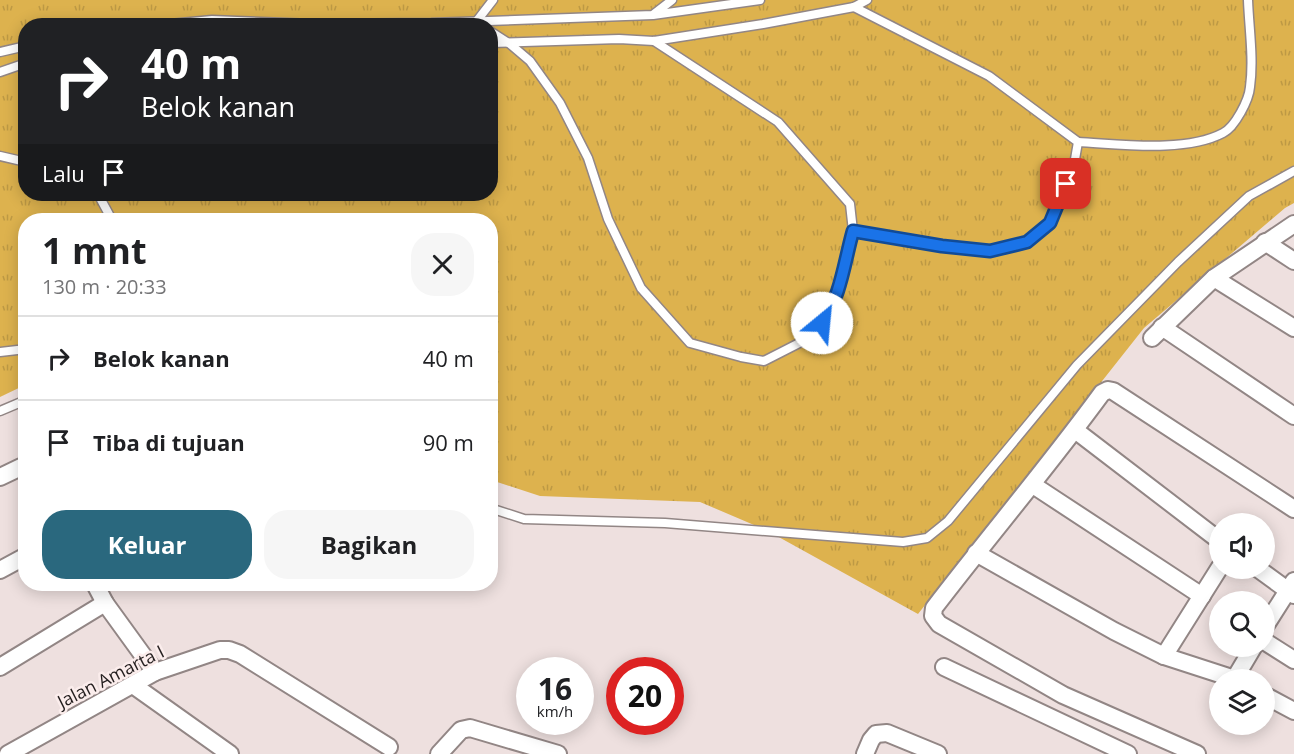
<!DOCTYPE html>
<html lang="id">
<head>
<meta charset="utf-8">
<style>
	body { margin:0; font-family:"Open Sans",sans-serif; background:#f6f6f6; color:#202124; height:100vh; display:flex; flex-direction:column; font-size:22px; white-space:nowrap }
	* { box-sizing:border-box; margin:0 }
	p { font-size:20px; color:#757577 }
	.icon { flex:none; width:33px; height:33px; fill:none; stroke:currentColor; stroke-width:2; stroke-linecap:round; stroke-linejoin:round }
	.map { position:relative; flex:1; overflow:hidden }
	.side { position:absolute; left:18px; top:213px; width:480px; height:378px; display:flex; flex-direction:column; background:#fff; border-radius:24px; box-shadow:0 3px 15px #0003 }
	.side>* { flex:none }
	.hud { position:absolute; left:18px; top:18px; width:480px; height:183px; border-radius:24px; box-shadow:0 3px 15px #0003; background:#202124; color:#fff; overflow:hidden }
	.controls { position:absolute; left:1209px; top:513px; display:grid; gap:12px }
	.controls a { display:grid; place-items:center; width:66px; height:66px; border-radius:50%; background:#fff; box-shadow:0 3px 15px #0003; font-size:30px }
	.speed { position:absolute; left:516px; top:657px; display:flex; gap:12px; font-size:30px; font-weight:700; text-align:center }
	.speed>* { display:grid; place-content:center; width:78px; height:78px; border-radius:50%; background:#fff; box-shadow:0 3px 15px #0003; line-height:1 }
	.speed small { font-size:15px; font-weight:400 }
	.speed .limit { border:9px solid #d22; background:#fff; color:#111 }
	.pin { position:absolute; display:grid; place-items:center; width:51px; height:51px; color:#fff; margin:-26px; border-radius:12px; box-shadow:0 3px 9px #0006 }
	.me { position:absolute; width:66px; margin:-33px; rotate:28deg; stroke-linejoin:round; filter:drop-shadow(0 0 4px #0008) }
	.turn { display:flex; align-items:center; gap:21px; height:126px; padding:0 24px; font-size:27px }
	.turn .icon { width:78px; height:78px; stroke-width:2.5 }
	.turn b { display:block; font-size:42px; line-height:51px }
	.then { display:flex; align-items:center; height:57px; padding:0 24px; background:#0003; gap:12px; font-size:22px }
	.round { display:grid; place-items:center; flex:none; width:63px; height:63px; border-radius:24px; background:#f6f6f6 }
	.headline { display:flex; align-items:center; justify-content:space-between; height:102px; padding:0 24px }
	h1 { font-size:36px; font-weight:700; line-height:45px }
	.action { display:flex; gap:12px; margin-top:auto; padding:12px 24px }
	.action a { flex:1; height:69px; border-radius:24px; background:#2a687e; color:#fff; font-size:24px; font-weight:700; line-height:69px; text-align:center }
	.action a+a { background:#f6f6f6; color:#202124 }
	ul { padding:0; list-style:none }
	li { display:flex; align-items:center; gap:18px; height:84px; padding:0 24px; border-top:2px solid #e0e0e0 }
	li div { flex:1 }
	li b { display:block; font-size:22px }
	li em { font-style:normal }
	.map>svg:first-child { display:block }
	.park { fill:url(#park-tufts); fill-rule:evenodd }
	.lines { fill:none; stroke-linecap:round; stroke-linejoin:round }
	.service-casing { stroke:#928685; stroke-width:11 }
	.minor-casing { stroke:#928685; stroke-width:20 }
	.service { stroke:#fff; stroke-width:8 }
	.minor { stroke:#fff; stroke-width:16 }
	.route-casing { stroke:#114b97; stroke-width:15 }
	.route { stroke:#1a73e8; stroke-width:10 }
	.labels { text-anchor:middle; stroke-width:5; stroke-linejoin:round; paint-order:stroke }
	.street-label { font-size:18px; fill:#231e1e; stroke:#fbedec }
</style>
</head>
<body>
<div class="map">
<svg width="1294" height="754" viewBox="0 0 1294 754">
	<defs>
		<pattern id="park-tufts" width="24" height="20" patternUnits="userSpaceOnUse" patternTransform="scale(1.5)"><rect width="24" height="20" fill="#ddb24e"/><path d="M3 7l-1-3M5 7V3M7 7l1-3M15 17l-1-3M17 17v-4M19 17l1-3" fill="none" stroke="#bd9944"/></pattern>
	</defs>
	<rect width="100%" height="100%" fill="#eee0df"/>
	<path class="park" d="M0 0H1294V203L1285 208 1144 328 918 614 766 530 700 502 540 496 491 480 490 220H26L25 385 0 397ZM26 26H490V194H26Z"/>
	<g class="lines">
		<g class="service-casing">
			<g id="service">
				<polyline points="654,14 672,0"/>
				<polyline points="478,23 476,22 493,0"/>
				<polyline points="149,26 212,20 313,24 431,23 653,15 760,0"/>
				<polyline points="490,31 510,44 530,61 560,103 588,158 608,219 641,288 690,343 741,357 764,361 813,336 831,311 840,286 853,231 850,204 778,122 654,41"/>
				<polyline points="490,43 619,39 654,41 763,24 854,7 867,0"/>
				<polyline points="0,52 26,46"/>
				<polyline points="0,72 26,63"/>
				<path d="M1078 142C1120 144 1185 153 1223 133 1235 127 1249 100 1250 87 1254 59 1249 28 1248 0"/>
				<polyline points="0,156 26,162"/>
				<polyline points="98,194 112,220"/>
				<polyline points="853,231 942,246 990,251 1027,242 1050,223 1074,165 1078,142 989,76 854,7"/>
				<polyline points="0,352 26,349"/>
				<polyline points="0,411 26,400"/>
				<polyline points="490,508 524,519 665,523 903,542 927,538 948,521 1077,365 1178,262 1249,196 1294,171"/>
			</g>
		</g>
		<g class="minor-casing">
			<g id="minor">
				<polyline points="1265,242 1294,261"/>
				<polyline points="1214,278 1294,328"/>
				<polyline points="1162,327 1294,416"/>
				<polyline points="1152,338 1214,278 1294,224"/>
				<polyline points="1075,430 1220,541"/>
				<polyline points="0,477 21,467 26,469"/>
				<polyline points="1033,485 1202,596"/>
				<polyline points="976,553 1114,631 1164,656 1238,680"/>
				<polyline points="1257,568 1294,595"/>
				<polyline points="0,570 26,556"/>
				<polyline points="95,584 105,603 155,672"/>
				<polyline points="1264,628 1294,581"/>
				<polyline points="1264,641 1294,660"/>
				<polyline points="1164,656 1220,567"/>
				<polyline points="0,667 105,603"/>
				<polyline points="944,667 1128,754"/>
				<polyline points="1235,678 1254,646"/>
				<polyline points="133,685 230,754"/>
				<polyline points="1264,695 1294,711"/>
				<polyline points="8,754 155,672 220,650 229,650 240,654 389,747"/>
				<polyline points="439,754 461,730 470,728 558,754"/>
				<polyline points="865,754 871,740 876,734 887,733 938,754"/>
				<path d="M1197 754 1063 695 939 624 933 616 934 608C989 536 1048 467 1102 393L1108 390 1113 391 1294 509"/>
			</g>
		</g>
		<use href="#service" class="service"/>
		<use href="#minor" class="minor"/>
	</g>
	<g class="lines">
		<g class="route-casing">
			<path id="route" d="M822 323C841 296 844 263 853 231L942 246 990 251 1027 242 1050 223 1066 184"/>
		</g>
		<use href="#route" class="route"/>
	</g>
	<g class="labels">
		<g class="street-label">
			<text transform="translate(111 677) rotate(-27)" y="6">Jalan Amarta I</text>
		</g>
	</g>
</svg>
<div class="controls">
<a><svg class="icon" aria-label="sound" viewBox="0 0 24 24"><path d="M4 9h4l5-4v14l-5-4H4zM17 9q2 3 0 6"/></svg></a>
<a><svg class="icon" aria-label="search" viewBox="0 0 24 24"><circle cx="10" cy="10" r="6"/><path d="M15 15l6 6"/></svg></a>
<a><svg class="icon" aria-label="layers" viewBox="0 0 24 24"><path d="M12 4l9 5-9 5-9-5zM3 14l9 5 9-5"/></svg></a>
</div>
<div class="speed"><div>16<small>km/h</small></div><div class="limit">20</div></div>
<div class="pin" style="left:1066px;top:184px;background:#d93025"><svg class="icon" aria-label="arrive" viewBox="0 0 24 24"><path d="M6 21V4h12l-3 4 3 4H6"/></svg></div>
<svg class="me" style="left:822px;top:323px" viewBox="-20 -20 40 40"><circle r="19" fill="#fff"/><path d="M0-13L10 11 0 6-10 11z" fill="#1a73e8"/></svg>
<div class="hud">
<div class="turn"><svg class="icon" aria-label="right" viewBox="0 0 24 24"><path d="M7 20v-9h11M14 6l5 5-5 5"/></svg><div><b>40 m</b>Belok kanan</div></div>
<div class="then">Lalu<svg class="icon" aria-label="arrive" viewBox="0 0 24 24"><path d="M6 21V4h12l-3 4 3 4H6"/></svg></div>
</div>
<section class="side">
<div class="headline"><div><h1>1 mnt</h1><p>130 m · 20:33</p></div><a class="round"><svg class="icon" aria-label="close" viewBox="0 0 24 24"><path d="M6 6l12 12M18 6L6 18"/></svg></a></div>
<ul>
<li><svg class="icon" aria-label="right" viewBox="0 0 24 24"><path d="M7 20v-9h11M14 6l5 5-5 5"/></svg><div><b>Belok kanan</b></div><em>40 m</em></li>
<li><svg class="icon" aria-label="arrive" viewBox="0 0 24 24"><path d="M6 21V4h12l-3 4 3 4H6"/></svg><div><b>Tiba di tujuan</b></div><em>90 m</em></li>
</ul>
<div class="action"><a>Keluar</a><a>Bagikan</a></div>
</section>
</div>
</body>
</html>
